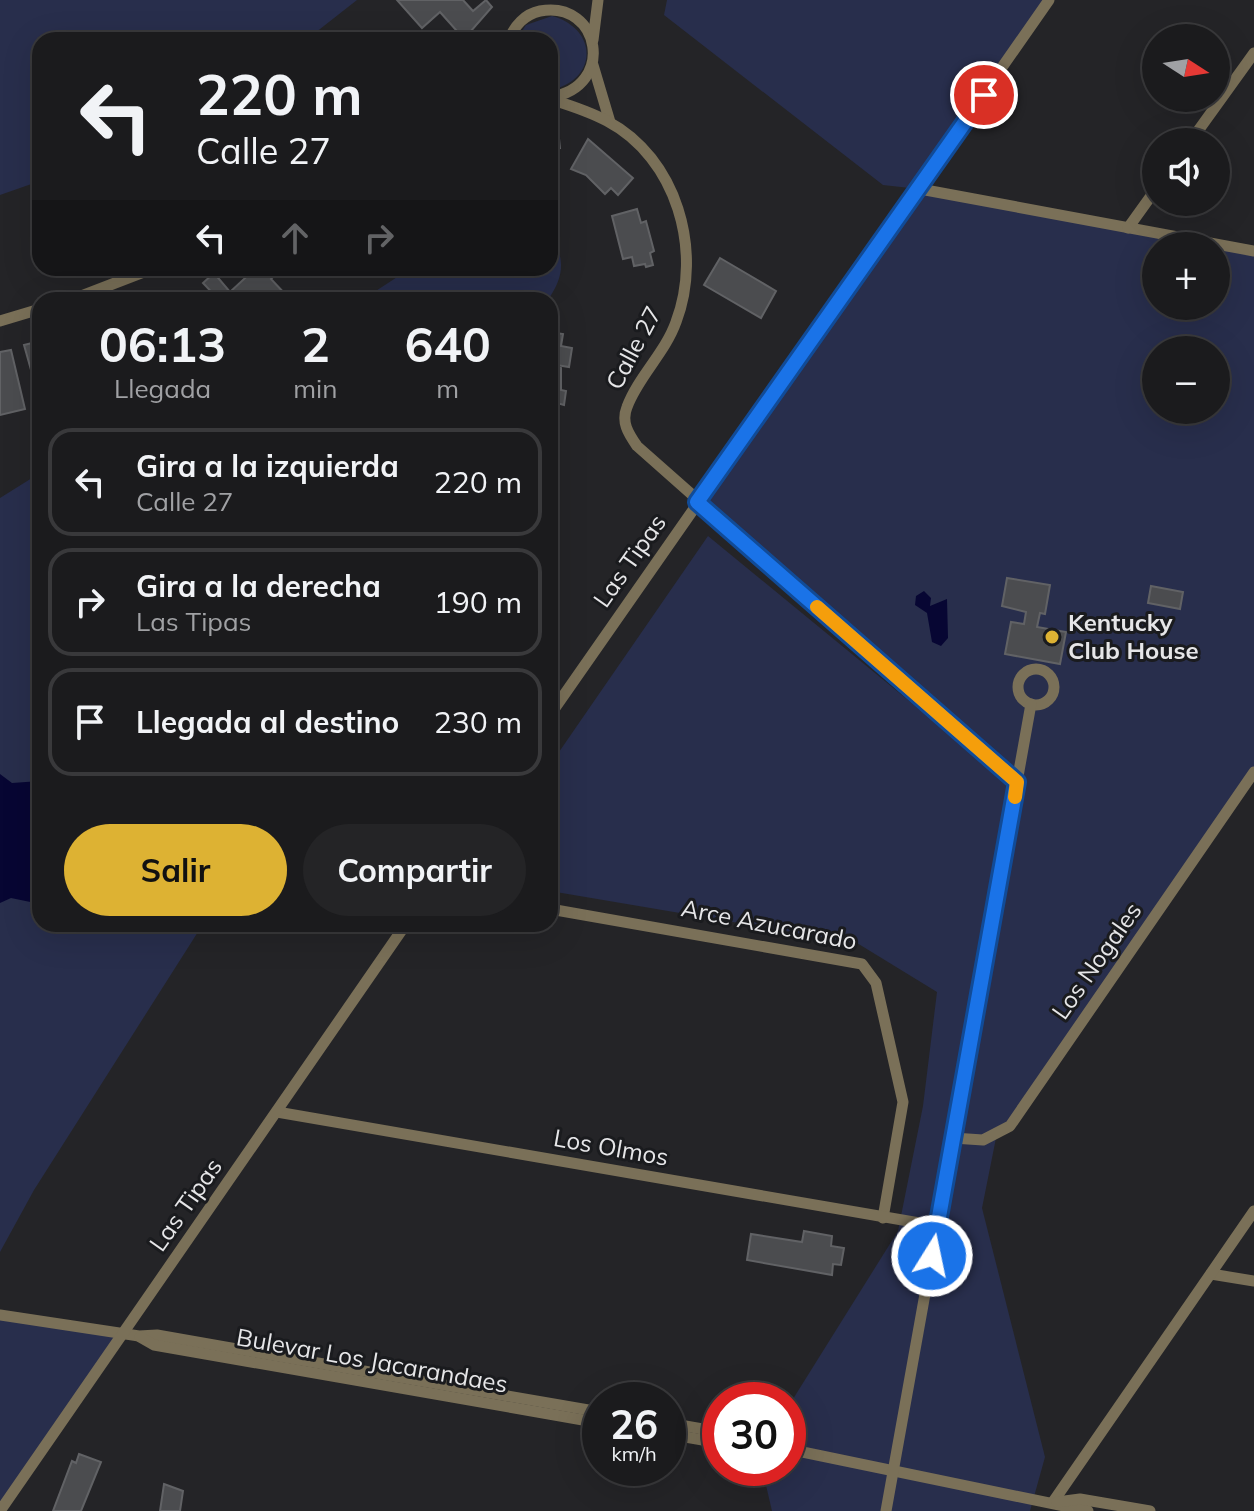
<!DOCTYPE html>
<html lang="es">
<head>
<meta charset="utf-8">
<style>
	body { margin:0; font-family:Mulish,sans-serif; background:#242426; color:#f1f3f6; height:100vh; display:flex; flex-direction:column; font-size:30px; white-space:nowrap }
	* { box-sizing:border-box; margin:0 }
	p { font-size:26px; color:#a0a1a4 }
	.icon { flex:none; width:44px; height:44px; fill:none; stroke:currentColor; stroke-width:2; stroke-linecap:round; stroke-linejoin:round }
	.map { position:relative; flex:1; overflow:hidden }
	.side { position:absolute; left:32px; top:292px; width:526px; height:640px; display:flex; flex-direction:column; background:#1b1b1d; border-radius:24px; box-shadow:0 8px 32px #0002,0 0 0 2px #39393b }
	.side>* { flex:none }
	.banner { position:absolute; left:32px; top:32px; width:526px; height:244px; border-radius:24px; box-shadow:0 8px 32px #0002,0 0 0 2px #39393b; background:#1b1b1d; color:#f1f3f6; overflow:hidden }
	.needle { width:52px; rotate:102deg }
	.fabs { position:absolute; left:1142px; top:24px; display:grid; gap:16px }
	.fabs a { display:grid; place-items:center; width:88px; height:88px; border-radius:50%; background:#1b1b1d; box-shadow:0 8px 32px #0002,0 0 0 2px #39393b; font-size:40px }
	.speed { position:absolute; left:582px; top:1382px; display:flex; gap:16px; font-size:40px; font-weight:700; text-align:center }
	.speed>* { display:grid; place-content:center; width:104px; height:104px; border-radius:50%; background:#1b1b1d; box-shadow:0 8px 32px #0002,0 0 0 2px #39393b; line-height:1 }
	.speed small { font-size:20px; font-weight:400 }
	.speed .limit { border:12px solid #d22; background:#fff; color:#111 }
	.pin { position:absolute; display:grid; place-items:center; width:68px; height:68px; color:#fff; margin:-34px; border:4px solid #fff; border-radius:50%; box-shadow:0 2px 8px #0007 }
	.me { position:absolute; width:88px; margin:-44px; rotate:10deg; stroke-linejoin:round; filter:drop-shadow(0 0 6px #0008) }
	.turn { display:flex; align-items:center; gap:28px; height:168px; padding:0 32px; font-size:36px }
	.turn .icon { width:104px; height:104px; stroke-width:2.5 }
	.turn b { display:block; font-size:56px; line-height:68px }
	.lanes { display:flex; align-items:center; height:76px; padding:0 32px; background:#0003; justify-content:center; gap:40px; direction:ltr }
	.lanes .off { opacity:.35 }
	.eta { display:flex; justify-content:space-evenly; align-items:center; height:136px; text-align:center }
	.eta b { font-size:48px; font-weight:700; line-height:56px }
	.primary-button { display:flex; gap:16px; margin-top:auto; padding:16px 32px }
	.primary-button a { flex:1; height:92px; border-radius:48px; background:#ddb233; color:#111; font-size:32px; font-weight:700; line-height:92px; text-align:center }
	.primary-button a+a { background:#242426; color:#f1f3f6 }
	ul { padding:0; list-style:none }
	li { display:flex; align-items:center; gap:24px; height:108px; margin:0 16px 12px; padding:0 16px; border:4px solid #39393b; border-radius:24px }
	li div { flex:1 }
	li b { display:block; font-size:30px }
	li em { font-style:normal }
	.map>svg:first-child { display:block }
	.green { fill:#282e4c; fill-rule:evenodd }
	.water { fill:#070633 }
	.building { fill:#4b4c4f; stroke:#616265; stroke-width:2 }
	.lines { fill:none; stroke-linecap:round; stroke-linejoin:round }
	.street { stroke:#7a7058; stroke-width:11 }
	.route-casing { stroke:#114b97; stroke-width:20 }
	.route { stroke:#1a73e8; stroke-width:14 }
	.slow { stroke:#f59e0b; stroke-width:14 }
	.poi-dot { fill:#ddb233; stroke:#1a1b1e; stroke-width:3 }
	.labels { text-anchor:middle; stroke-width:6; stroke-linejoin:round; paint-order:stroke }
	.street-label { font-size:24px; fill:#e6e6e8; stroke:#1a1b1e }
	.poi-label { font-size:24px; font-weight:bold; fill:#e6e6e8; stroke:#1a1b1e; text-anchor:start }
</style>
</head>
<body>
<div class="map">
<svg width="1254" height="1511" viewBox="0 0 1254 1511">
	<rect width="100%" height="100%" fill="#242427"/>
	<g class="green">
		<polygon points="0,0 357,0 306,40 40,40 40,181 0,195"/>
		<path d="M667 0H1049L920 189 1254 251V772L1010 1126 997 1133 982 1208 1045 1457 1030 1511H772L762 1468H788V1407L898 1231 923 1106 937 992 857 943 550 891V765L708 536 1009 783 1016 785 697 502 919 189 883 185 664 15ZM1156 246H1216V306H1156ZM1156 350H1216V410H1156Z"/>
		<path d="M552 16C599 29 598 81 550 90V40H516L526 25Z"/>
		<path d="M550 234C566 259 564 276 548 300H362L411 268H550Z"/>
		<polygon points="40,473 40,924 203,924 34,1190 0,1252 0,498"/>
		<polygon points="0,1315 124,1333 0,1511"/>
	</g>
	<g class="water">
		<polygon points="924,591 931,598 930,606 947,599 948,638 941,646 932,642 927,613 915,605 916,596"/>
		<polygon points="0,774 12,783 40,781 40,904 11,898 0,903"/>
	</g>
	<g class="building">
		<polygon points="397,0 463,0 473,11 486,0 492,7 464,39 440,12 422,28"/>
		<polygon points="558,129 560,148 550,149 550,130"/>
		<polygon points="588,139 633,178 618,195 611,188 605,194 586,175 571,169"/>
		<polygon points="637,209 641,223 646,221 654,251 650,253 653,265 646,267 645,264 634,266 632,257 623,259 612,216"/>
		<polygon points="720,258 776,291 761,318 704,285"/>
		<polygon points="256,268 273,268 277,273 271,279 286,295 280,300 272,300 266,293 257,300 219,300 203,283 214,273 230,292"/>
		<polygon points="550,332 563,334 561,346 572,348 569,367 550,364"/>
		<polygon points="40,341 40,402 24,345"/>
		<polygon points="11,350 25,409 0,415 0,352"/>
		<polygon points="550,366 561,368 561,390 566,391 564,405 557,403 556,414 550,413"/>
		<polygon points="1007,578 1050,585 1045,614 1040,613 1037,627 1066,632 1060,664 1005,654 1011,622 1024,624 1026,612 1002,606"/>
		<polygon points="1151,586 1183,592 1180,609 1148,603"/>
		<polygon points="804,1231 832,1236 831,1246 844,1248 841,1265 833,1264 832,1275 747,1260 751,1234 802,1242"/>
		<polygon points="79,1454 101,1462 81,1511 53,1511 72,1461 76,1463"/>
		<polygon points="164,1484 183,1491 180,1511 160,1511"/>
	</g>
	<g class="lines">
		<g class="street">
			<path d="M509 40C514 26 525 14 540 11 601 0 616 87 551 97"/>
			<polyline points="593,40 598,0"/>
			<polyline points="593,65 610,122"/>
			<path d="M550 99C569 105 589 111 607 121 677 158 703 251 676 322 665 353 638 377 627 407 621 422 628 433 637 446L1017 782"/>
			<polyline points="1190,142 1254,53"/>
			<polyline points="920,189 1254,251"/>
			<polyline points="1128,228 1156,189"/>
			<polyline points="71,300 154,268"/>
			<polyline points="0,321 40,309"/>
			<circle cx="1036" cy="687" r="18"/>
			<polyline points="550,715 1049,0"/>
			<polyline points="550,909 862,964 876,983 903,1102 883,1218"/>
			<polyline points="277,1112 937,1226"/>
			<polyline points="953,1138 983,1140 1010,1126 1254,772"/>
			<polyline points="1211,1274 1254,1281"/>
			<polyline points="0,1315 139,1336 157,1335 600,1412"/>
			<polyline points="140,1337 154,1345 600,1423"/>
			<polyline points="668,1423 720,1432"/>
			<polyline points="668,1434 720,1443"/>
			<polyline points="788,1449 1088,1511"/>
			<polyline points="1053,1502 1254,1211"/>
			<polyline points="1057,1502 1080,1499 1150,1511"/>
			<polyline points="0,1511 406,924"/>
			<polyline points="886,1511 1031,704"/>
		</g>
	</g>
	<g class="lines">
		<g class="route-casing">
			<polyline id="route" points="932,1256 1017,782 697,502 984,95"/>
		</g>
		<use href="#route" class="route"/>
		<polyline class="slow" points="817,607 1017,782 1015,797"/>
	</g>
	<circle class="poi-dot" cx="1052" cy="637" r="8"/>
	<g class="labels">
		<g class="street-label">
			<text transform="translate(634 348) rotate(-62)" y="8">Calle 27</text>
			<text transform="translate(630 561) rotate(-55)" y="8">Las Tipas</text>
			<text transform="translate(769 925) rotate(11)" y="8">Arce Azucarado</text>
			<text transform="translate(1097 961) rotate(-55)" y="8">Los Nogales</text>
			<text transform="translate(611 1148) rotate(10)" y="8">Los Olmos</text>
			<text transform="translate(186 1205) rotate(-55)" y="8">Las Tipas</text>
			<text transform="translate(372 1361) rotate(10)" y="8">Bulevar Los Jacarandaes</text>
		</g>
		<g class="poi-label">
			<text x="1068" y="631">Kentucky<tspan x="1068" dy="28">Club House</tspan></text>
		</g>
	</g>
</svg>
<div class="fabs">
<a><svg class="needle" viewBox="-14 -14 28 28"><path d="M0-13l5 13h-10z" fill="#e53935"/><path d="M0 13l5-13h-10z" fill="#a0a1a4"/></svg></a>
<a><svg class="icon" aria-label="sound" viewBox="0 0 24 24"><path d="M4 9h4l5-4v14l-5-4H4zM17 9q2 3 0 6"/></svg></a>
<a>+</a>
<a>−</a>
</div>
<div class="speed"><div>26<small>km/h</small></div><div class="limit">30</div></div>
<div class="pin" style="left:984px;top:95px;background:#d93025"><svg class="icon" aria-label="arrive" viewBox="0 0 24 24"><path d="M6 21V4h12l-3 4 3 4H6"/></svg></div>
<svg class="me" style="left:932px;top:1256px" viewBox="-20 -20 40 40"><circle r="17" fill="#1a73e8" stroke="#fff" stroke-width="3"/><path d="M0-11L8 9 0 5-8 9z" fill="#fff"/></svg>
<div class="banner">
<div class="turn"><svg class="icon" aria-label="left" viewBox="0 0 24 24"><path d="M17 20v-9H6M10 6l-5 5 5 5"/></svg><div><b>220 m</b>Calle 27</div></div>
<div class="lanes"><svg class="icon" aria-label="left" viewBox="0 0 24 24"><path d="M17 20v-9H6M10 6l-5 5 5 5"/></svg><svg class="icon off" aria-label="ahead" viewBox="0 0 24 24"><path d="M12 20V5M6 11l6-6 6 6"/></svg><svg class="icon off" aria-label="right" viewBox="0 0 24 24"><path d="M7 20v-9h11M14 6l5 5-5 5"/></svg></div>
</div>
<section class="side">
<div class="eta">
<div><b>06:13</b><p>Llegada</p></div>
<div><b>2</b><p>min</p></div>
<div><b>640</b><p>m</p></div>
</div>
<ul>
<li><svg class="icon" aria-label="left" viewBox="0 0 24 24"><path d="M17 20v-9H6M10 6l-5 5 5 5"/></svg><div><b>Gira a la izquierda</b><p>Calle 27</p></div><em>220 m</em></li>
<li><svg class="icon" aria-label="right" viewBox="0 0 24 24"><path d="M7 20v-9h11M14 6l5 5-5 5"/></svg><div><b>Gira a la derecha</b><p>Las Tipas</p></div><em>190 m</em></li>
<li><svg class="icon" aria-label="arrive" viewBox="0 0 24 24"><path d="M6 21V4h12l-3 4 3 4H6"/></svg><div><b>Llegada al destino</b></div><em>230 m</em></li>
</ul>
<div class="primary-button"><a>Salir</a><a>Compartir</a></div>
</section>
</div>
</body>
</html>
